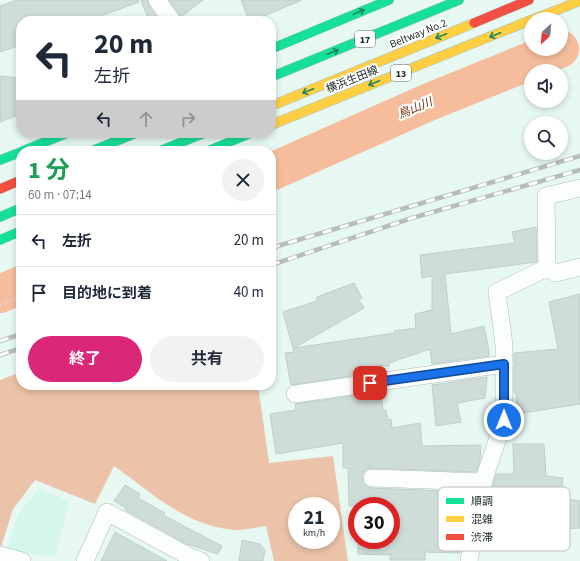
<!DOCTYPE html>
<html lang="ja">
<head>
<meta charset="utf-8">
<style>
	body { margin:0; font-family:"Source Sans 3","Noto Sans JP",sans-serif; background:#f2f2f3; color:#1f2937; height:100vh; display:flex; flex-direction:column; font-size:15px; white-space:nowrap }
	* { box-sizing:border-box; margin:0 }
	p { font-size:13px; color:#747a83 }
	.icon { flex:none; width:22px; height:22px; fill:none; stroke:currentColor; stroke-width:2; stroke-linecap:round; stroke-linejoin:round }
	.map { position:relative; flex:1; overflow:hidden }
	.sheet { position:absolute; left:16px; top:146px; width:260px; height:244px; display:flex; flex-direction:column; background:#fff; border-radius:16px; box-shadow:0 2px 6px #0003 }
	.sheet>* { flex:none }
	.banner { position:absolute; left:16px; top:16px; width:260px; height:122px; border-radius:16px; box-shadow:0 2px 6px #0003; background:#fff; color:#1f2937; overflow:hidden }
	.needle { width:26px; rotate:206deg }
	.tools { position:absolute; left:524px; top:12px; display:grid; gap:8px }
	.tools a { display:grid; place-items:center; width:44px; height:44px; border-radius:50%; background:#fff; box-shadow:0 2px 6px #0003; font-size:20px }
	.speed { position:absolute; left:288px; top:497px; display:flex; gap:8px; font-size:20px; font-weight:700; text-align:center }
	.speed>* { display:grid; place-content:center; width:52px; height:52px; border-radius:50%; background:#fff; box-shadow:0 2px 6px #0003; line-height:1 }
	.speed small { font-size:10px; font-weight:400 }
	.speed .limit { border:6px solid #d22; background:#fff; color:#111 }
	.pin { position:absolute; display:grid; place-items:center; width:34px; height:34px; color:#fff; margin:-17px; border-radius:8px; box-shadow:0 2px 6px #0006 }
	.me { position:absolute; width:44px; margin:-22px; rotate:0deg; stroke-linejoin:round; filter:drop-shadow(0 0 3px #0008) }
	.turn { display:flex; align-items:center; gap:14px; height:84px; padding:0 12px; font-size:18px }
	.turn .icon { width:52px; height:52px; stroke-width:2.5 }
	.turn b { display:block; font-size:28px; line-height:34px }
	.lanes { display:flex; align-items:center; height:38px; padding:0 12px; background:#0003; justify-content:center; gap:20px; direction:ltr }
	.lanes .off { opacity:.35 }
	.round { display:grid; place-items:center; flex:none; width:42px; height:42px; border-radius:21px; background:#f2f2f3 }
	.summary { display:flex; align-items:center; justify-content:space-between; height:68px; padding:0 12px }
	h1 { font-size:24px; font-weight:700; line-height:30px; color:#1e9e55 }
	.cta { display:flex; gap:8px; margin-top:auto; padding:8px 12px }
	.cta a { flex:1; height:46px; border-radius:24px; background:#db2777; color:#fff; font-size:16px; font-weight:700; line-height:46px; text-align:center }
	.cta a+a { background:#f2f2f3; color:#1f2937 }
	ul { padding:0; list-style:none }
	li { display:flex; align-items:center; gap:12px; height:52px; padding:0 12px; border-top:1px solid #e0e1e3 }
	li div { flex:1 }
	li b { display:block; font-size:15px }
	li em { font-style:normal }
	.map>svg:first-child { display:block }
	.built { fill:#d5f6ed }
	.forest { fill:#ebc3a8; fill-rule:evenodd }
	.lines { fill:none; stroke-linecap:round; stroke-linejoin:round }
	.river { stroke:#f5bd9c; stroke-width:38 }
	.building { fill:#cfddd9; stroke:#bfceca }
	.street-casing { stroke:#aebcb8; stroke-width:18 }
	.fast-casing { stroke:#aebcb8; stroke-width:10 }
	.slow-casing { stroke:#aebcb8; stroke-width:10 }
	.jam-casing { stroke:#aebcb8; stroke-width:10 }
	.path { stroke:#dde3e1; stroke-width:2.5; stroke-dasharray:1 3; stroke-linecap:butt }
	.street { stroke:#fbfefd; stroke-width:17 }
	.fast { stroke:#16e098; stroke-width:9 }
	.slow { stroke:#ffcf43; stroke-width:9 }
	.jam { stroke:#f24e42; stroke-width:9 }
	.rail-casing { stroke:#b8bcbc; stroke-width:4.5 }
	.rail { stroke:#fff; stroke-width:3; stroke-dasharray:9; stroke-linecap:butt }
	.oneway { stroke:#18845e }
	.route-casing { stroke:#114b97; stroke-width:10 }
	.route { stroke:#1a73e8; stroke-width:7 }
	.labels { text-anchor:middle; stroke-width:4; stroke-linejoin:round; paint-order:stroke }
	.shield { fill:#fff; stroke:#5f6966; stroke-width:1 }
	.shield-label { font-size:10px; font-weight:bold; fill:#1b2925 }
	.street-label { font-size:11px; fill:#1b2925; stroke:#fff }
	.water-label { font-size:12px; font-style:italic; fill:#6e3616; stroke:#fff }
	.key { fill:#fff; stroke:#bbbfbe; stroke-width:1 }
	.key-label { font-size:11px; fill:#1b2925 }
</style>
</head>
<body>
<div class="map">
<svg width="580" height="561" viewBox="0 0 580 561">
	<rect width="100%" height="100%" fill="#e7f8f3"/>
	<polygon class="built" points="39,488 69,502 55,557 6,551 17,516"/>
	<path class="forest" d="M21 372V385H258L269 463 333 456 348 561H274L266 526C256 527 245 530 235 530 187 527 151 492 114 466L95 504 35 480 13 509 1 547 0 546V380ZM297 506H331V540H297Z"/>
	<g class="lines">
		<g class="river">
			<polyline points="271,172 429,102 560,49"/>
			<polyline points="0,294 21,285"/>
		</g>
	</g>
	<g class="building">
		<polygon points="17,0 138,0 139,2 87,21 21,21 21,45 0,52 0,6"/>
		<polygon points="141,0 147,0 149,6 160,21 149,21"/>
		<polygon points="169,0 203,0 181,17"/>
		<polygon points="241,0 302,0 252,21 249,21"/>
		<polygon points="0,76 21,78 21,114 0,122"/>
		<polygon points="536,227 537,262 445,274 451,334 484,326 489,351 489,356 432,364 430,349 389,363 389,366 377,365 378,372 291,385 285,353 294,352 283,312 317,301 317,297 354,283 362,298 359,300 364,308 294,348 395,333 394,331 416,328 415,314 432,310 432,276 422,278 420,255 515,243 512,232"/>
		<polygon points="580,294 580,404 517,414 516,393 514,393 514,353 558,349 549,302"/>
		<polygon points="487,377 485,398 457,403 461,422 436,426 432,385"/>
		<polygon points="381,392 383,410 386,410 388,420 391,419 392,428 420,423 422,446 481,445 480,460 476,472 372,468 367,469 364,472 362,477 363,483 367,487 372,488 470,492 466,516 461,516 460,553 425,552 425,560 390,560 391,555 358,554 358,540 391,540 391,506 349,506 348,468 343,468 343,443 276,454 270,414 296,410 295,404"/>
		<polygon points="513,444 544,444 546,476 563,478 561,498 580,501 580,528 517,531 518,526 494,527 494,515 486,515 489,500 496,474 514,474"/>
		<polygon points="125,485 140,494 138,498 165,513 163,515 222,546 218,554 187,544 125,510 126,508 114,501"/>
		<polygon points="115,532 167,561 101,561"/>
		<polygon points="242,540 260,544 265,550 263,561 239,561"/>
	</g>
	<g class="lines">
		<g class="street-casing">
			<g id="street">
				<polyline points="157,0 172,21"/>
				<polyline points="547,268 556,273 580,267"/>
				<polyline points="295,394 504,364"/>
				<polyline points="372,478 483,482"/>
				<polyline points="0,555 22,561"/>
				<polyline points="85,561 107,512 190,557 201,561"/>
				<polyline points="469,561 479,498 486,473 504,420 504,345 497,292 547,268 546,196 580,188"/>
			</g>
		</g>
		<g class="fast-casing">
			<g id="fast">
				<polyline points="271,49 389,0"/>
				<polyline points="271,77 459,0"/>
				<polyline points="23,151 67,133"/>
				<polyline points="92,151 136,133"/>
				<polyline points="160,151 204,133"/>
				<polyline points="208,151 251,133"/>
				<polyline points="0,160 21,152"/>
				<polyline points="0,217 21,208"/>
				<polyline points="0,240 21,231"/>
			</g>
		</g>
		<g class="slow-casing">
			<g id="slow">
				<polyline points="534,19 580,1"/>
				<polyline points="271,106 474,23"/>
				<polyline points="271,125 531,20"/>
			</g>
		</g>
		<g class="jam-casing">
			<g id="jam">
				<polyline points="474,23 529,0"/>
				<polyline points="0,189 21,180"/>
			</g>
		</g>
		<g class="path">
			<polyline points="271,195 278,192"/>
			<polyline points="0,305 21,296"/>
		</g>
		<use href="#street" class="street"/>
		<use href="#fast" class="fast"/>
		<use href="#slow" class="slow"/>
		<use href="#jam" class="jam"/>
		<g class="rail-casing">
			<g id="rail">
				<polyline points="271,248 580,156"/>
				<polyline points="271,265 412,218 580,170"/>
				<polyline points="0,341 21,334"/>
				<polyline points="0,355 21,348"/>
			</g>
		</g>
		<use href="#rail" class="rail"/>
	</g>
	<defs><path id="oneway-shaft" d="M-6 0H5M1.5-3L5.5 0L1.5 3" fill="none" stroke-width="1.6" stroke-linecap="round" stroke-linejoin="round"/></defs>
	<g class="oneway">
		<use href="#oneway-shaft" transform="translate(359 12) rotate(-23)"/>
		<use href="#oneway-shaft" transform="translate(495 35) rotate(158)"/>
		<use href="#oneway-shaft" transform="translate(441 36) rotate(158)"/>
		<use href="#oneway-shaft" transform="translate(333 52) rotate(-22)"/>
		<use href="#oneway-shaft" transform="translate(374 83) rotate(158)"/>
		<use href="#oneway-shaft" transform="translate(308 91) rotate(158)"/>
	</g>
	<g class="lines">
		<g class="route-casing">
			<polyline id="route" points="370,383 504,364 504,420"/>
		</g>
		<use href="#route" class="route"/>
	</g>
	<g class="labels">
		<g class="shield">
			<rect x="355" y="31" width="20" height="16" rx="3"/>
			<rect x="391" y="65" width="20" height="16" rx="3"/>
		</g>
		<g class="shield-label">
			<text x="365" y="43">17</text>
			<text x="401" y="77">13</text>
		</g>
		<g class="street-label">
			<text transform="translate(418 33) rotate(-22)" y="4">Beltway No.2</text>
			<text transform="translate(352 79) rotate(-22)" y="4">横浜生田線</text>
		</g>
		<g class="water-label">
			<text transform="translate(415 108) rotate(-23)" y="4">鳥山川</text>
		</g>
	</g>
	<rect x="438" y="487" width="132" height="64" rx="6" class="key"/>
	<rect x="446" y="498" width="18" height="6" fill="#16e098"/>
	<rect x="446" y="516" width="18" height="6" fill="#ffcf43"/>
	<rect x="446" y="534" width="18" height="6" fill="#f24e42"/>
	<g class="key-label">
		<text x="471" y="505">順調</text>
		<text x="471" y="523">混雑</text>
		<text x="471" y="541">渋滞</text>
	</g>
</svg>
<div class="tools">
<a><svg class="needle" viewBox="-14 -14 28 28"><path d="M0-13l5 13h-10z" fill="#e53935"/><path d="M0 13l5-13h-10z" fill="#747a83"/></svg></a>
<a><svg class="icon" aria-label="sound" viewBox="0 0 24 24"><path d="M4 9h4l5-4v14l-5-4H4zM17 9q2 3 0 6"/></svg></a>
<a><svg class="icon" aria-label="search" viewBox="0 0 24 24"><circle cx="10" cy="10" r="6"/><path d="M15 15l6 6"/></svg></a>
</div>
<div class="speed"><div>21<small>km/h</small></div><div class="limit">30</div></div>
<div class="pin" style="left:370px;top:383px;background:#d93025"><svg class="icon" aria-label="arrive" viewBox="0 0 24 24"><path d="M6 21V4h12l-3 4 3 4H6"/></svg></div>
<svg class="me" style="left:504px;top:420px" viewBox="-20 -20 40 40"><circle r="17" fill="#1a73e8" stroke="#fff" stroke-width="3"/><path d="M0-11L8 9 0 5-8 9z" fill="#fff"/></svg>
<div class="banner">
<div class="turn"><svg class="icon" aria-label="left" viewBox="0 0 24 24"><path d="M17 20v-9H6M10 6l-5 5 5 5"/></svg><div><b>20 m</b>左折</div></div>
<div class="lanes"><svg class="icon" aria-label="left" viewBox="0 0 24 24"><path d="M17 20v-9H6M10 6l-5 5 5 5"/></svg><svg class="icon off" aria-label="ahead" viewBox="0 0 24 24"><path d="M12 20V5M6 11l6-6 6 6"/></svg><svg class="icon off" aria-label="right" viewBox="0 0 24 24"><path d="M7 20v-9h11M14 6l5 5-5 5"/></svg></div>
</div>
<section class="sheet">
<div class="summary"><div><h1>1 分</h1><p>60 m · 07:14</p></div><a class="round"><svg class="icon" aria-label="close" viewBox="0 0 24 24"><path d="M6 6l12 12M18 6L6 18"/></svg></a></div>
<ul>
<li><svg class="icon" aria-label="left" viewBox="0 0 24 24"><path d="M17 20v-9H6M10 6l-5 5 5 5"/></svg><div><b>左折</b></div><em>20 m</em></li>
<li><svg class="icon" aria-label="arrive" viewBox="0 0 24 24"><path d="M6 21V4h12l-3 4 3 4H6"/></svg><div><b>目的地に到着</b></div><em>40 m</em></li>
</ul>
<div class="cta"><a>終了</a><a>共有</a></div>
</section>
</div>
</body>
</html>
